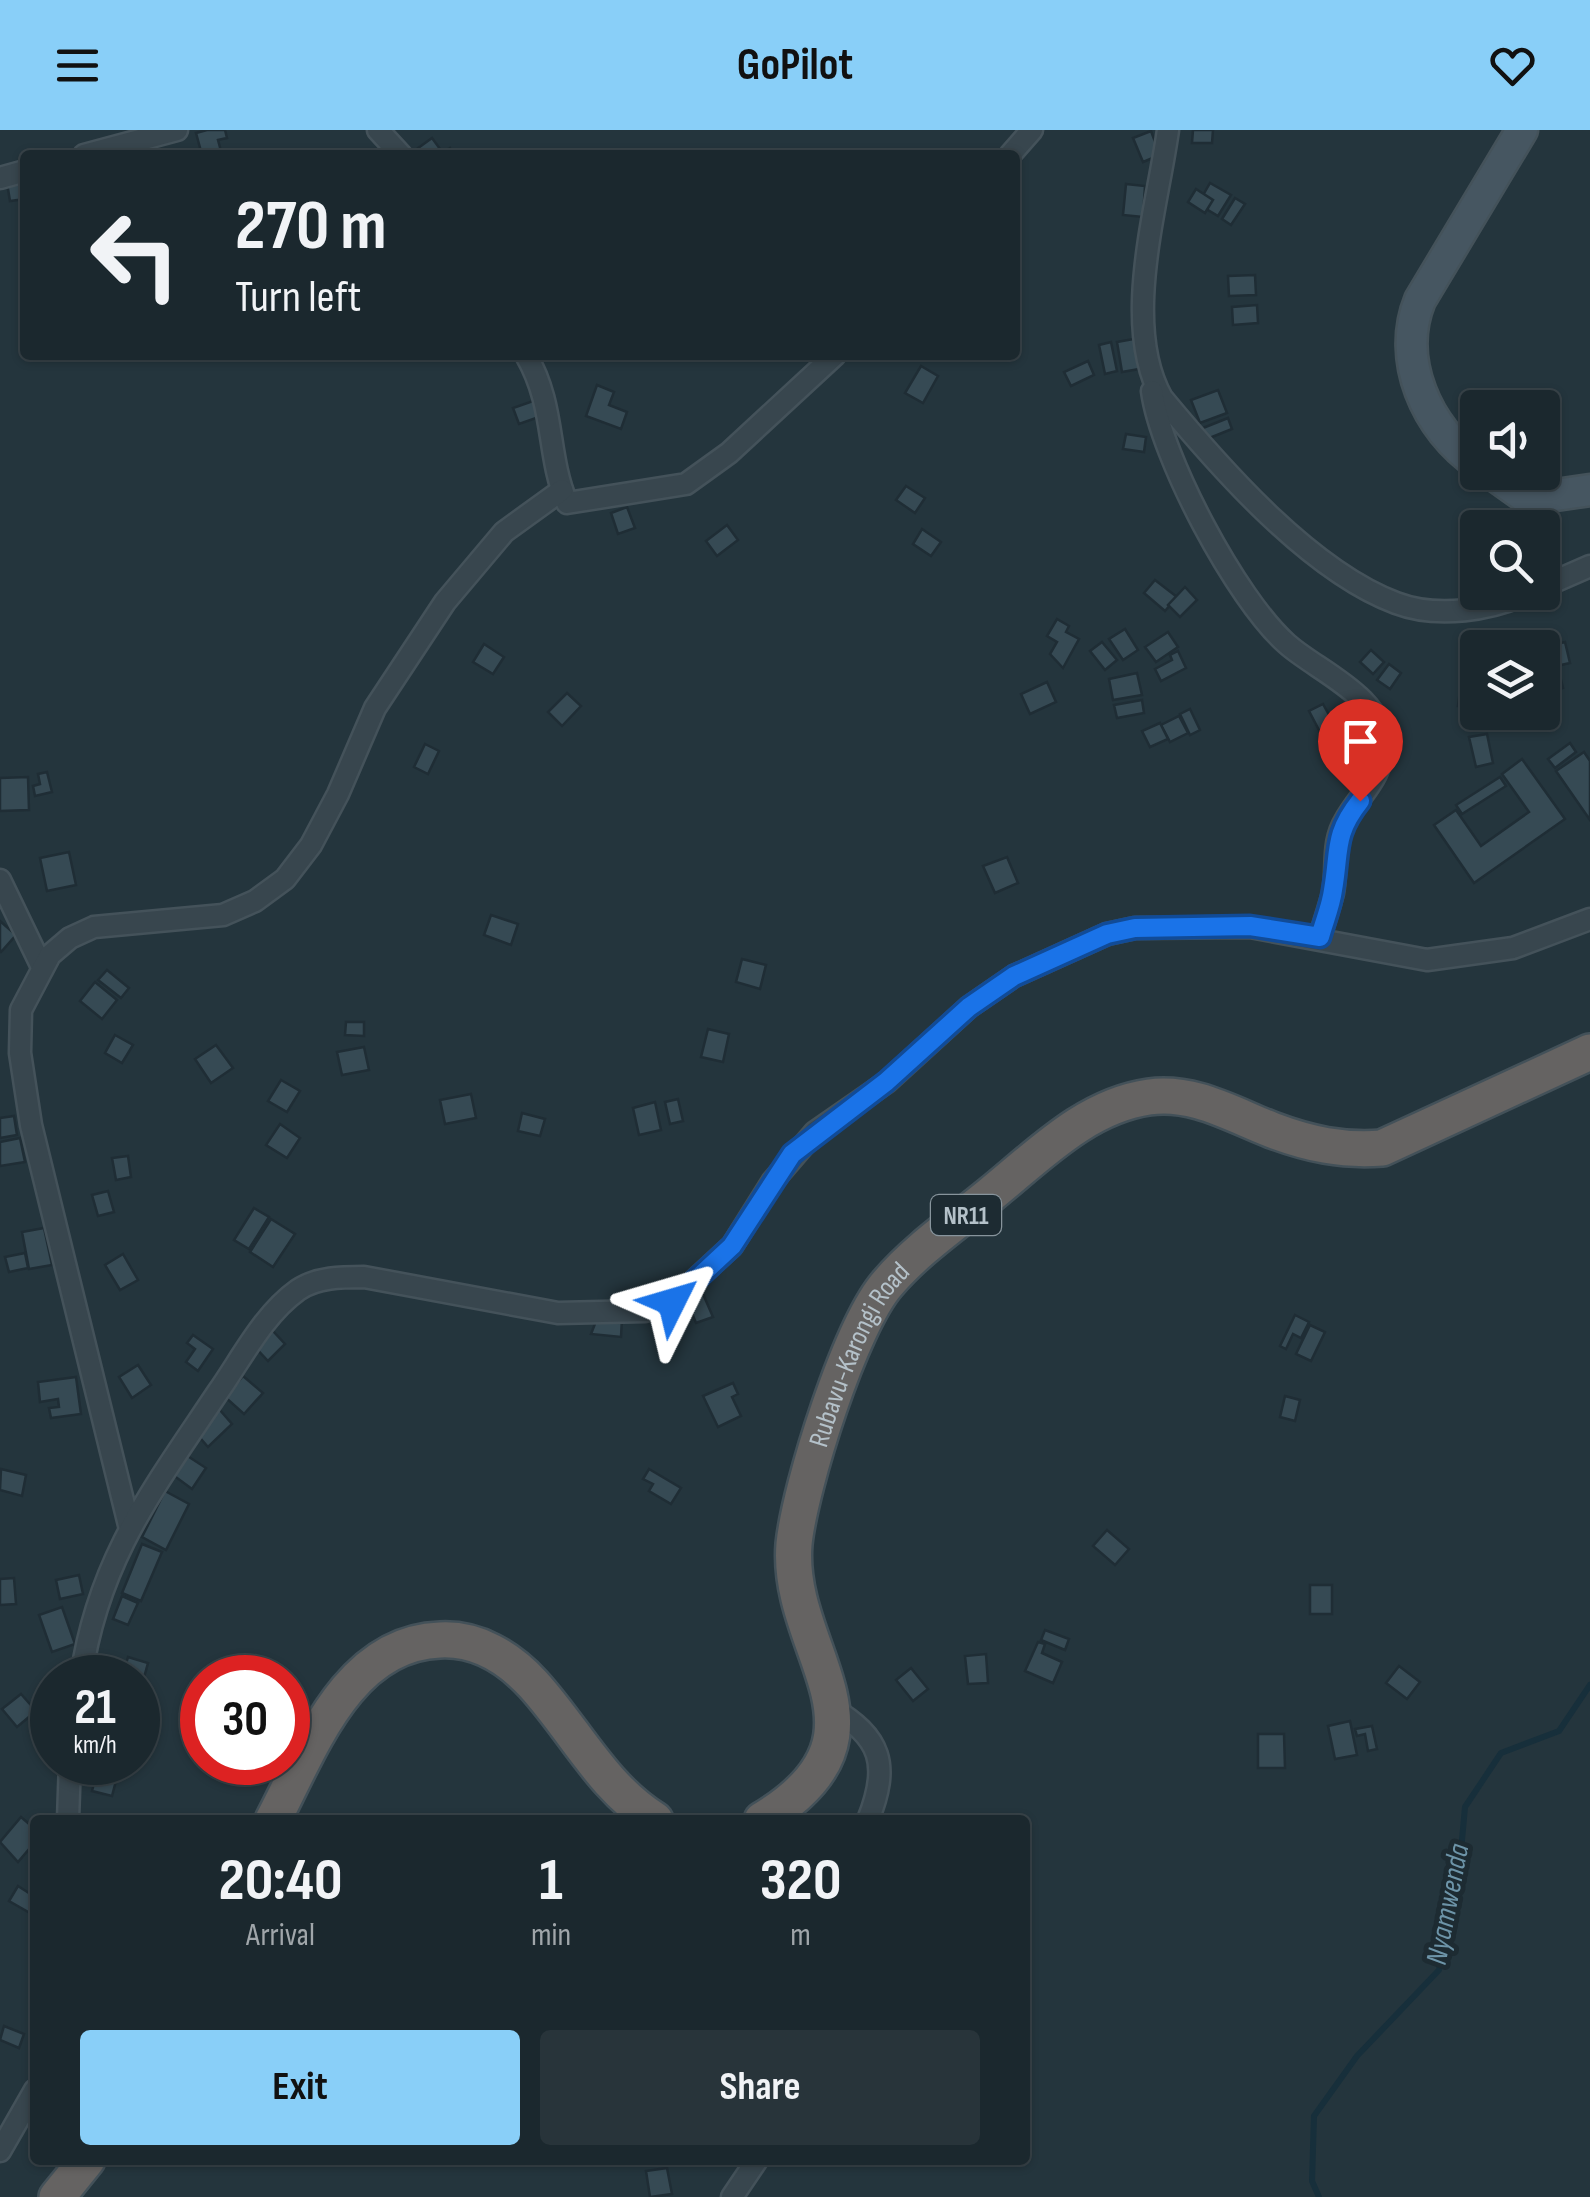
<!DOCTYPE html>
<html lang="en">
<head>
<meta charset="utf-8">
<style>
	body { margin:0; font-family:"Sofia Sans Condensed",sans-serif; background:#28343a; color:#f1f3f6; height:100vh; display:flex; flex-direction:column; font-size:38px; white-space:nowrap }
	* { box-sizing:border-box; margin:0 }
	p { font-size:32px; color:#a0a6aa }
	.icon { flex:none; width:55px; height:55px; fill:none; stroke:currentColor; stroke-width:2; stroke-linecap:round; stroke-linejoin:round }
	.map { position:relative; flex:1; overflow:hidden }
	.sheet { position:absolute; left:30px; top:1685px; width:1000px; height:350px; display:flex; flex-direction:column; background:#1b282e; border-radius:10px; box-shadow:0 2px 8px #0004,0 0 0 2px #39444a }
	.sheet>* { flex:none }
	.hud { position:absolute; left:20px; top:20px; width:1000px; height:210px; border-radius:10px; box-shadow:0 2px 8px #0004,0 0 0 2px #39444a; background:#1b282e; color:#f1f3f6; overflow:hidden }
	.tools { position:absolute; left:1460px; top:260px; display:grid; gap:20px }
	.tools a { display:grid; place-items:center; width:100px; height:100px; border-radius:10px; background:#1b282e; box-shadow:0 2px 8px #0004,0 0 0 2px #39444a; font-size:50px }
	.speed { position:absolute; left:30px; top:1525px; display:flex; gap:20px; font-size:50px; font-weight:700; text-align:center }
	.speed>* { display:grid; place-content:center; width:130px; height:130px; border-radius:50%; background:#1b282e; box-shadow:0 2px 8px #0004,0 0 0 2px #39444a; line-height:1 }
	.speed small { font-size:25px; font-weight:400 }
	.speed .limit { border:15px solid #d22; background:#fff; color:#111 }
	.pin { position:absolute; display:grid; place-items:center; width:85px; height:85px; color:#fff; margin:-102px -42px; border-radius:50% 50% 50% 0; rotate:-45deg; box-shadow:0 0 10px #0007 }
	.pin .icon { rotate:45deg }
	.me { position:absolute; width:110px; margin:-55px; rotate:50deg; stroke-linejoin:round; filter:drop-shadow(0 0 8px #0008) }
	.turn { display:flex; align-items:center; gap:35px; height:210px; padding:0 50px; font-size:45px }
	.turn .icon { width:130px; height:130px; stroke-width:2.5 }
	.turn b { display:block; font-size:70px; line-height:85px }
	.eta { display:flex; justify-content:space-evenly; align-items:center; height:170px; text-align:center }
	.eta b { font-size:60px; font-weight:700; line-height:70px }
	.action { display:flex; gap:20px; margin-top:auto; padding:20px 50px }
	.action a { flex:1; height:115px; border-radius:10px; background:#89cff8; color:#111; font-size:40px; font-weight:700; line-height:115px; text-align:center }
	.action a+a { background:#28343a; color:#f1f3f6 }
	header { display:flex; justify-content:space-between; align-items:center; height:130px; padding:0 50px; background:#89cff8; color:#111; font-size:45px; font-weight:700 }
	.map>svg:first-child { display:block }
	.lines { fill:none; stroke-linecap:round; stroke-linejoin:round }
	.stream { stroke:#172f3b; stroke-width:6 }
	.building { fill:#364a54; stroke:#1f2d35; stroke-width:2.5 }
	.minor-casing { stroke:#44525a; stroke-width:25 }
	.secondary-casing { stroke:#44525a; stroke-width:35 }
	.trunk-casing { stroke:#435159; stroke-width:40 }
	.minor { stroke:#38464e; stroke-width:20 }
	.secondary { stroke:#465661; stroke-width:30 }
	.trunk { stroke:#656362; stroke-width:35 }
	.route-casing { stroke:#114b97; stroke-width:25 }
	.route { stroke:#1a73e8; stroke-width:18 }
	.labels { text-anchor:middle; stroke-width:10; stroke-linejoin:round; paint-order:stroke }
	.shield { fill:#1d2b32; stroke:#87949c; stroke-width:2.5 }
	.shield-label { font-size:25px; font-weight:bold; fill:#b4c1c9 }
	.street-label { font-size:28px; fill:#b4c1c9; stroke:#1d2b32 }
	.water-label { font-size:30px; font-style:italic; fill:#6d94a8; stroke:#1d2b32 }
</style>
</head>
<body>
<header><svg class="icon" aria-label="menu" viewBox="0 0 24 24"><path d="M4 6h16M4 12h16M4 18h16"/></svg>GoPilot<svg class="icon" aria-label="heart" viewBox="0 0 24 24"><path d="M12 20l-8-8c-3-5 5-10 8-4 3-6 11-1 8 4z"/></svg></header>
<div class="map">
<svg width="1590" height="2067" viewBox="0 0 1590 2067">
	<rect width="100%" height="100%" fill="#24353d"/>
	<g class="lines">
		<polyline class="stream" points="1319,2067 1312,2051 1314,1986 1357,1926 1439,1840 1460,1732 1465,1677 1501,1623 1559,1601 1590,1555"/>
	</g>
	<g class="building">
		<polygon points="207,0 225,0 227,8 218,10 222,25 202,25 196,3"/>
		<polygon points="1193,0 1213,0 1212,13 1192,13"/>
		<polygon points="1151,1 1160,25 1143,32 1133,8"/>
		<polygon points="432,8 443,23 450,18 455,25 417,25 414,21"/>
		<polygon points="25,50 25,69 10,71 7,53"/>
		<polygon points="1210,53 1231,65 1218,86 1198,74"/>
		<polygon points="1126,54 1145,56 1143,87 1123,85"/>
		<polygon points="1196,59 1213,70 1205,83 1188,72"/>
		<polygon points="1235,68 1245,74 1231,95 1222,89"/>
		<polygon points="1255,145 1256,165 1229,166 1228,146"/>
		<polygon points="1257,175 1258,193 1233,195 1232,177"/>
		<polygon points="1139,208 1145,238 1122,242 1117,212"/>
		<polygon points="1111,212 1117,241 1105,244 1099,215"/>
		<polygon points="1088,231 1094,245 1071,256 1064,242"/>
		<polygon points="921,236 938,246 923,273 905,263"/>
		<polygon points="597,255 614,262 609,275 627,282 621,299 586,286"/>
		<polygon points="1218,260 1227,283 1200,293 1191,270"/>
		<polygon points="533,271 539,287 519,294 513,278"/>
		<polygon points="1228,288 1232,299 1207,309 1203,298"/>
		<polygon points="1126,304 1146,307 1144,322 1123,319"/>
		<polygon points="906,356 925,368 915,383 896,370"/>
		<polygon points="627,377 635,398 618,404 611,383"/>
		<polygon points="727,395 738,410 717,426 706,411"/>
		<polygon points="922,399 941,412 931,426 913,414"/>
		<polygon points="1155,450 1177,467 1165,481 1144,463"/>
		<polygon points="1185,457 1197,470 1180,487 1168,475"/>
		<polygon points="1057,489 1069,496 1066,502 1079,509 1063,538 1050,524 1057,512 1047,506"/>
		<polygon points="1125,499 1138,520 1123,530 1109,509"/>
		<polygon points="1168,502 1178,517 1156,532 1145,517"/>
		<polygon points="1102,512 1117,530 1105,540 1090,521"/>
		<polygon points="1565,512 1570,533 1552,537 1547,516"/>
		<polygon points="484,514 504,527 493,544 473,532"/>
		<polygon points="1371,520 1384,532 1373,544 1360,532"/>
		<polygon points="1178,521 1186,538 1161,551 1155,539 1172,530 1170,525"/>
		<polygon points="1389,534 1401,543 1390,559 1377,550"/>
		<polygon points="1559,542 1563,558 1542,564 1542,547"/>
		<polygon points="1137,543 1142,565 1113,570 1109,549"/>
		<polygon points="1047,552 1056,572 1030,584 1021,564"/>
		<polygon points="1461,553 1478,555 1478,579 1458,576"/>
		<polygon points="567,563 581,576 562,596 548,582"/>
		<polygon points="1142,570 1144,583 1117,588 1114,575"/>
		<polygon points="1323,574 1334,594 1320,602 1309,581"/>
		<polygon points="1190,579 1200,600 1190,605 1180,584"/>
		<polygon points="1179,586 1188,603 1170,612 1161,595"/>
		<polygon points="1160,593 1168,609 1150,617 1142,601"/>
		<polygon points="1487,604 1493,633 1476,637 1469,607"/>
		<polygon points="1570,613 1576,622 1555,638 1548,629"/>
		<polygon points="425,614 439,621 428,644 414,637"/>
		<polygon points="1584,622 1590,631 1590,690 1556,641"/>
		<polygon points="1522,629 1565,689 1474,753 1434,695 1456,680 1481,716 1529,682 1502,644"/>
		<polygon points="47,642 52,662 35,666 33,656 40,654 38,644"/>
		<polygon points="28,647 29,680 0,681 0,648"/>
		<polygon points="1500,647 1506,656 1462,684 1456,675"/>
		<polygon points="69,722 76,755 47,761 40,728"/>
		<polygon points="1007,727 1018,753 995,763 983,736"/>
		<polygon points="491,785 518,794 511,815 484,805"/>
		<polygon points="0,791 16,805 1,822 0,822"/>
		<polygon points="742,829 766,835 760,859 736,852"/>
		<polygon points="107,840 129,858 121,868 98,850"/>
		<polygon points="95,852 117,870 102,889 80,871"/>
		<polygon points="346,892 364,892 364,906 345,905"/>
		<polygon points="708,899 729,904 723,932 701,927"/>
		<polygon points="115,905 133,915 122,933 105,923"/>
		<polygon points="216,915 233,938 211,953 195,929"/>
		<polygon points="364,917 369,940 342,945 337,922"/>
		<polygon points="281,950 300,961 287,982 268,971"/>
		<polygon points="471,964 476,988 445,994 440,970"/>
		<polygon points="678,969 683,991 670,994 665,972"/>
		<polygon points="655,972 661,1000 639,1005 633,978"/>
		<polygon points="522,983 545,989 540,1006 518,1001"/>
		<polygon points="14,986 17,1005 0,1008 0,988"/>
		<polygon points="280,994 300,1008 287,1028 266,1015"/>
		<polygon points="20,1008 25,1032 0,1036 0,1012"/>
		<polygon points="128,1026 131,1047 116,1050 112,1028"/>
		<polygon points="108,1061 114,1082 98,1086 92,1065"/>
		<polygon points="254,1078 269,1087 249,1119 234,1110"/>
		<polygon points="271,1089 295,1104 273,1137 250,1122"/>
		<polygon points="44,1098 52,1135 29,1139 22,1102"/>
		<polygon points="25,1123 28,1138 9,1142 5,1127"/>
		<polygon points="123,1124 138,1150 120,1160 105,1135"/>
		<polygon points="703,1164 713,1187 696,1193 687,1171"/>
		<polygon points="1295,1185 1309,1192 1301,1208 1293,1204 1286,1219 1280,1216"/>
		<polygon points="598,1186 622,1188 621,1207 591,1204"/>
		<polygon points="1310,1195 1325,1202 1311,1231 1296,1224"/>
		<polygon points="272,1200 285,1214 268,1231 254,1216"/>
		<polygon points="193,1205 213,1219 198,1241 186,1232 195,1219 187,1213"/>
		<polygon points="138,1235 151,1255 132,1268 119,1247"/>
		<polygon points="243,1246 263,1263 244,1284 225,1267"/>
		<polygon points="76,1247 81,1284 51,1288 49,1278 59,1277 58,1269 40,1272 38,1252"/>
		<polygon points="733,1253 738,1264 732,1267 741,1286 718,1297 703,1266"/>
		<polygon points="1285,1266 1300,1270 1295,1291 1280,1287"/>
		<polygon points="219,1279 232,1294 208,1317 195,1302"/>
		<polygon points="186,1325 206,1338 192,1359 173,1345"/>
		<polygon points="1,1339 26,1345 22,1366 0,1360"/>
		<polygon points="649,1339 681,1358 671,1374 649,1361 653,1354 643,1349"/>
		<polygon points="165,1361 189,1374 166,1420 142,1407"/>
		<polygon points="1107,1400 1129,1419 1115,1435 1093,1416"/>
		<polygon points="142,1414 162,1422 141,1471 122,1463"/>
		<polygon points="79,1445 83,1464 60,1469 56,1450"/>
		<polygon points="14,1448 16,1474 0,1475 0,1449"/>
		<rect x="1310" y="1455" width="22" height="29"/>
		<polygon points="122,1466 138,1473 128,1495 113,1489"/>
		<polygon points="62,1477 75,1514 52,1522 39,1485"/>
		<polygon points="1045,1500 1069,1509 1065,1520 1041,1510"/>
		<polygon points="1038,1512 1045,1514 1042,1523 1062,1532 1053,1553 1025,1541"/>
		<polygon points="986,1524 988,1553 968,1554 965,1526"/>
		<polygon points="128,1527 148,1533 140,1562 138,1548 122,1548"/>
		<polygon points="1399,1536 1420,1552 1407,1569 1386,1553"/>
		<polygon points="911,1538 928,1559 913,1571 896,1550"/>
		<polygon points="21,1564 36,1581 17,1597 2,1579"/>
		<polygon points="1350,1591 1357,1625 1335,1629 1328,1596"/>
		<polygon points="1372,1596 1377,1619 1368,1621 1365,1604 1357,1606 1355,1599"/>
		<polygon points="1258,1604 1284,1604 1285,1638 1258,1638"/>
		<polygon points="97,1642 117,1647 112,1666 92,1661"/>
		<polygon points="21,1687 35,1699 35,1712 18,1732 0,1712"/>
		<polygon points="18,1756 35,1767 30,1783 9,1771"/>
		<polygon points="4,1896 24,1904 19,1918 0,1910"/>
		<polygon points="667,2038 672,2064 650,2067 646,2041"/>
	</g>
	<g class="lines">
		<g class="minor-casing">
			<g id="minor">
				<polyline points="378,0 401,25"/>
				<path d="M1168 0C1157 79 1121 195 1162 268 1220 338 1310 441 1396 473 1438 489 1492 480 1530 462"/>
				<polyline points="84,25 177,0"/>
				<polyline points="1010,25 1032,0"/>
				<polyline points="0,48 25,41"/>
				<path d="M526 225C556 277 546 323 567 373L686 354 729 323 835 225"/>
				<path d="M1152 261C1161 327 1236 469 1287 514 1317 541 1385 567 1383 616 1382 648 1361 663 1346 689 1331 713 1338 737 1333 763 1329 778 1324 792 1320 807"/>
				<polyline points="1542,457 1590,436"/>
				<polyline points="0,750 42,837"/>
				<polyline points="129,1395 31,995 20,923 21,880 50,825 70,808 94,797 223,785 255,771 285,749 311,715 338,664 375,578 445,472 504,402 562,360"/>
				<path d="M81 1548C98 1429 154 1358 218 1262 242 1228 263 1185 298 1160 317 1147 342 1147 364 1147L558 1183 645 1181 672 1171 732 1116 772 1052 815 1002 887 952 969 877 1014 846 1107 804 1135 798 1250 797 1427 830 1513 818 1590 789"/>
				<path d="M830 1577C882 1607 890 1635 868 1690"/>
				<polyline points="68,1690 70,1632"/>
				<polyline points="0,2021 35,1960"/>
				<polyline points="732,2067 757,2030"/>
			</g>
		</g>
		<g class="secondary-casing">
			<g id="secondary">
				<path d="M1478 334C1426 299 1396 229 1420 170L1522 0"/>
				<polyline points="1490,342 1528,369 1590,360"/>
			</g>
		</g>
		<g class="trunk-casing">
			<g id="trunk">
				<path d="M273 1690C310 1620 347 1513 440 1510 477 1508 509 1528 533 1554 575 1600 601 1656 655 1690"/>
				<path id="s1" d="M762 1690C905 1604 785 1523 794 1414 800 1356 850 1196 888 1153 917 1119 957 1092 991 1064 1039 1025 1086 976 1149 967 1194 961 1231 984 1272 1000 1309 1014 1342 1021 1382 1018L1590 922"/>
				<polyline points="57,2067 87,2030"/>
			</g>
		</g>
		<use href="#minor" class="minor"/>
		<use href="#secondary" class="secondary"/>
		<use href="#trunk" class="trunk"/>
	</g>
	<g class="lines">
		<g class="route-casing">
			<path id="route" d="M672 1172 732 1116 792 1024 886 952 969 877 1014 846 1107 804 1135 798 1250 796 1320 807C1324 792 1331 776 1333 760 1340 721 1333 705 1360 671"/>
		</g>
		<use href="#route" class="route"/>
	</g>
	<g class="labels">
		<rect class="shield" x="931" y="1065" width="70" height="40" rx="8"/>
		<g class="shield-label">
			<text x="966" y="1094">NR11</text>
		</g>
		<g class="street-label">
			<text dy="10" stroke="none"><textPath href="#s1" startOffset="512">Rubavu-Karongi Road</textPath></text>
		</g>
		<g class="water-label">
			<text transform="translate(1447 1774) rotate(-79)" y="10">Nyamwenda</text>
		</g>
	</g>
</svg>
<div class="tools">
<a><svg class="icon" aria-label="sound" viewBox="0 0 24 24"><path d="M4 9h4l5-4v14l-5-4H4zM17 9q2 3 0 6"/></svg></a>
<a><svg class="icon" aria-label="search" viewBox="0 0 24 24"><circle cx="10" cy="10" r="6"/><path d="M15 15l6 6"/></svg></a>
<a><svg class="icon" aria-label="layers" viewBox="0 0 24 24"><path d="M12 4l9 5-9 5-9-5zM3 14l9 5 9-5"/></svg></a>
</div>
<div class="speed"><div>21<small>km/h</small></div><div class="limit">30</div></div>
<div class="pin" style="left:1360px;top:671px;background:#d93025"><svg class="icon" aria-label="arrive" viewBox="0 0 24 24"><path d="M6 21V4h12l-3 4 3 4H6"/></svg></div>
<svg class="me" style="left:672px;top:1172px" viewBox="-20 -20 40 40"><path d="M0-17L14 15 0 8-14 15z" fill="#1a73e8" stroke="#fff" stroke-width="4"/></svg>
<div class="hud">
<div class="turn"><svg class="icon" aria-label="left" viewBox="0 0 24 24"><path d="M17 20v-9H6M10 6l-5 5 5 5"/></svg><div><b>270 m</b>Turn left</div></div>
</div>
<section class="sheet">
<div class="eta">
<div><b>20:40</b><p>Arrival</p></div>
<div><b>1</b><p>min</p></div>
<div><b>320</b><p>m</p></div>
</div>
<div class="action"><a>Exit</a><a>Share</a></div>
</section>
</div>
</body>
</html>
